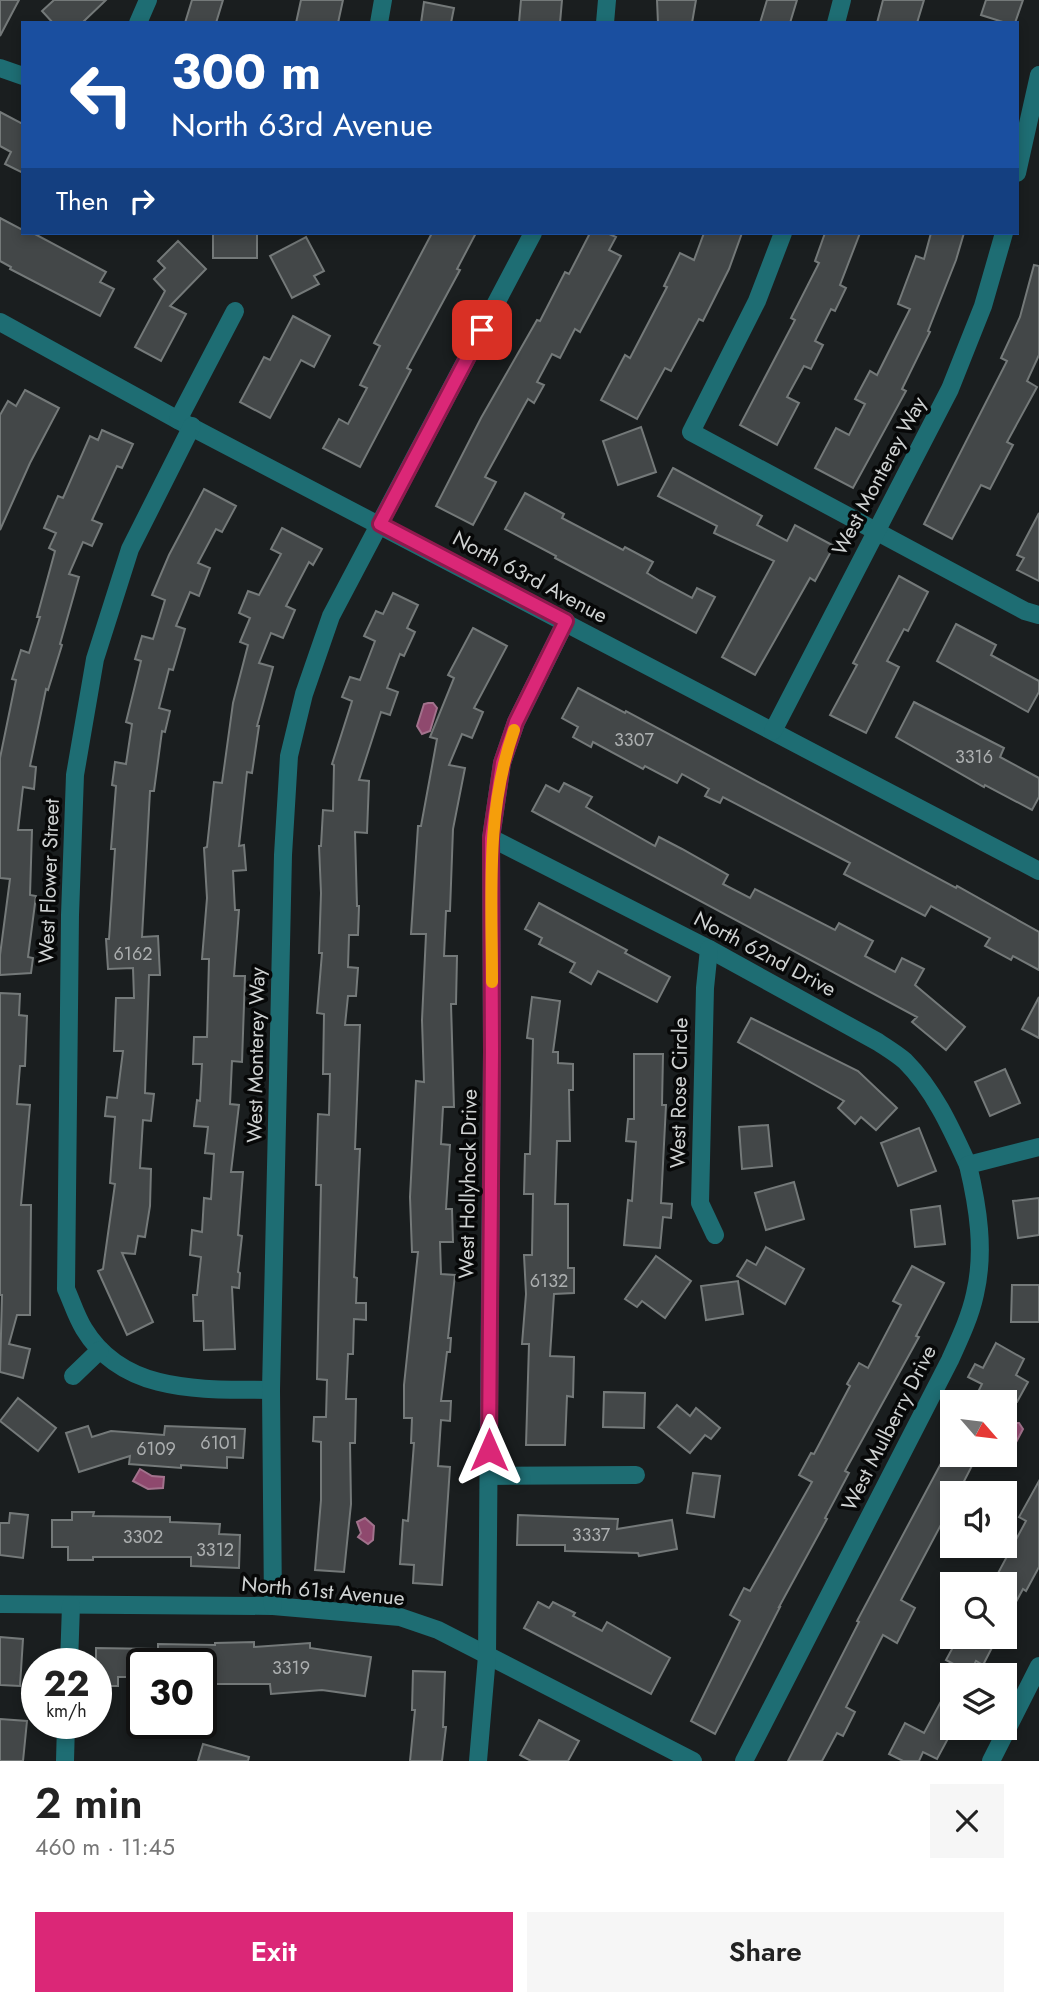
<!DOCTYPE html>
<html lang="en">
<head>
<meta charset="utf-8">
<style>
	body { margin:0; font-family:Jost,sans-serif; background:#f6f6f6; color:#222; height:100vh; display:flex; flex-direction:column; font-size:26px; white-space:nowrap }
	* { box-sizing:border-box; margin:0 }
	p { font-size:23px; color:#767676 }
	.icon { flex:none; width:38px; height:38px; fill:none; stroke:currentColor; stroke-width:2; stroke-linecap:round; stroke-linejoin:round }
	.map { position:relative; height:1761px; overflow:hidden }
	.drawer { display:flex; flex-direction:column; background:#fff; flex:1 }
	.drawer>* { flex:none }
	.guide { position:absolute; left:21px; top:21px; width:998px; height:214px; border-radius:0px; box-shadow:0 4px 10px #0003; background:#1a4fa0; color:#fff; overflow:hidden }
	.needle { width:46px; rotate:118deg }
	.tools { position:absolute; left:940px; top:1390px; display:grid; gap:14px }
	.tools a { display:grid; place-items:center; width:77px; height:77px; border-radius:0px; background:#fff; box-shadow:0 4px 10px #0003; font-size:35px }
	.speed { position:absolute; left:21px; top:1648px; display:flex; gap:14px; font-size:35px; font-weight:700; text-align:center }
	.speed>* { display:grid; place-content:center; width:91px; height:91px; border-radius:50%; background:#fff; box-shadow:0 4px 10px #0003; line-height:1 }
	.speed small { font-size:18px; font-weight:400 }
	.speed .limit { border:4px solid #111; border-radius:10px; background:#fff; color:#111 }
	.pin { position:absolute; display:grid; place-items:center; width:60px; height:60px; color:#fff; margin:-30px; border-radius:14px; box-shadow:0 4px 10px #0006 }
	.me { position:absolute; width:77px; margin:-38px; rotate:0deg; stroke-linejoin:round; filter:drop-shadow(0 0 5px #0008) }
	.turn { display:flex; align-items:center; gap:24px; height:147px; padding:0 35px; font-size:32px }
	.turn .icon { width:91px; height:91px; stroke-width:2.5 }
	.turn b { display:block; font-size:49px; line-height:60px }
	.then { display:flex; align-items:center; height:66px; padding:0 35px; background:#0003; gap:14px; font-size:26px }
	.round { display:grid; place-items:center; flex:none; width:74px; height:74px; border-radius:0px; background:#f6f6f6 }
	.overview { display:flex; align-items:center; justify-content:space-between; height:119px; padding:0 35px }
	h1 { font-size:42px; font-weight:600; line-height:52px }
	.cta { display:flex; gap:14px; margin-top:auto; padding:14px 35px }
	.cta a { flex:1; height:80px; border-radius:0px; background:#db2777; color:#fff; font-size:28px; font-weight:600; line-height:80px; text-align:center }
	.cta a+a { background:#f6f6f6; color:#222 }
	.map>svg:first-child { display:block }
	.water { fill:#8f496e; stroke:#a2728c; stroke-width:2 }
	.building { fill:#434748; stroke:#747979; stroke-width:2 }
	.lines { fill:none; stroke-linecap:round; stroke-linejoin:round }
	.minor { stroke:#1e6d73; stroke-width:18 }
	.route-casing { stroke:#8e194d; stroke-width:18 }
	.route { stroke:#db2777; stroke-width:12 }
	.slow { stroke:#f59e0b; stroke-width:12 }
	.labels { text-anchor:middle; stroke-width:7; stroke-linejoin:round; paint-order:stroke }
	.number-label { font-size:18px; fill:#acafb0 }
	.street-label { font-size:21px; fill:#cfd2d2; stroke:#070808 }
</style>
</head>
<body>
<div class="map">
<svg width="1039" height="1761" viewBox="0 0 1039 1761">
	<rect width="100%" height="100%" fill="#1a1e1f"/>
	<g class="water">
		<polygon points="428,703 433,703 437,708 430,731 422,734 417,726 424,704"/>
		<polygon points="1012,1423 1019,1423 1023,1429 1013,1448 1007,1448 1005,1445 1008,1428"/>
		<polygon points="140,1469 152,1476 164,1477 163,1488 148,1489 133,1481"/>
		<polygon points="365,1518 374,1526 373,1540 368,1544 358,1537 361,1533 357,1522"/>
	</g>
	<g class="building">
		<polygon points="0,0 19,0 0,36"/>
		<polygon points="54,0 106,0 82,23 53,23 42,11"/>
		<polygon points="192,0 223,0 216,23 185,23"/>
		<polygon points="301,0 343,0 338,23 296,23"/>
		<polygon points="521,0 562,0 560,23 519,23"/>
		<polygon points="657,0 696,0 692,23 658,23"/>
		<polygon points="767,0 797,0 790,23 760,23"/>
		<polygon points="883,0 924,0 917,23 877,23"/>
		<polygon points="986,0 1023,0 1015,23 1006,23 981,15"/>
		<polygon points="424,2 454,8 451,23 421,23"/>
		<polygon points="0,112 23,124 23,173 5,164 11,152 0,146"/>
		<polygon points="0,218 23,230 23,233 33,233 106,272 100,282 114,289 100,316 10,269 11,267 0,261"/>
		<rect x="213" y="233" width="44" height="25"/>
		<polygon points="432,233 476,233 457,269 460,270 407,368 411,370 360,467 323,448 339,419 348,424 367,388 360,385 380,346 374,343"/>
		<polygon points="590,233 607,233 616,237 609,250 621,256 580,332 575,329 560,358 552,354 537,382 544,385 534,403 528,399 485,477 496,482 473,525 436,506 481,418 537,320 540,321 565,272 569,274"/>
		<polygon points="704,233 742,233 729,269 703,321 699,319 671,371 665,368 637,419 601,400 625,355 630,358 667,287 664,286 680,253 694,260"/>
		<polygon points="825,233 860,233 840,285 846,288 835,311 831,309 815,341 823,345 811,369 804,366 787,397 799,403 777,445 740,425 795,320 791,318 819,263 815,261"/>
		<polygon points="931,233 964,233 956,260 928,331 930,332 902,389 906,391 853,488 815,468 836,428 849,435 865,404 855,399 870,371 877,375 910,309 898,304 916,256 924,259"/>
		<polygon points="306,237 324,271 314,276 319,284 292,298 270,256"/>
		<polygon points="178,241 206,269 170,306 186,314 161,361 135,347 165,291 154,279 165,268 158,261"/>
		<polygon points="1034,265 1039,266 1039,355 1027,381 1037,387 1007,442 1013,445 990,489 981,485 952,539 924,524 1007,361 1001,358 1020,317"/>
		<polygon points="293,316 330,336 314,367 301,360 270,418 240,402 264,357 270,360"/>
		<polygon points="25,390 59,408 30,463 0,530 0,415 8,401 16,406"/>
		<polygon points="641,427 656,472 618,485 603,441"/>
		<polygon points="102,430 133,444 122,468 117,466 92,520 102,524 92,546 83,542 69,574 79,577 60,644 62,645 48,690 46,689 30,766 36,767 34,789 23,787 18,830 32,830 30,895 36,896 28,957 33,958 31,973 0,975 0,955 10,879 0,878 0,758 16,680 12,679 21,650 29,653 40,617 37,617 55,551 49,548 56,533 44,528 58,496 63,498 90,436 98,440"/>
		<polygon points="673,468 762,516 757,525 787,541 795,525 834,546 815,581 810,578 755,675 722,657 774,561 714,533 717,526 658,496"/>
		<polygon points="204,489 236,506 222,532 216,529 198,563 210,568 199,596 190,592 176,626 185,629 173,670 169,669 159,708 170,711 165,732 162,731 154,791 150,791 142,937 158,936 160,975 149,975 145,1093 154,1094 151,1121 143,1120 140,1168 151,1169 150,1206 145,1237 138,1236 135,1254 122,1253 153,1322 127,1335 98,1271 103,1269 115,1184 110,1183 115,1117 105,1116 107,1097 117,1098 123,1051 114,1051 116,998 134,998 133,968 108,969 106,939 109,939 115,849 111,849 116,786 112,785 115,762 126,764 132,724 126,722 141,661 135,659 142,636 153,639 165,600 152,595 169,555"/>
		<polygon points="525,493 564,514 562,518 623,550 625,547 653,562 647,573 660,581 692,598 697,588 715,597 696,633 555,558 556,556 505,529"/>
		<polygon points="1039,513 1039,581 1017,570 1024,558 1017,555"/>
		<polygon points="282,528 322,549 313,565 309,562 286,606 295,610 283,638 271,633 259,663 273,667 257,726 259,726 252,773 247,772 239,846 244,845 246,870 233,871 235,910 239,910 234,976 245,976 242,1062 232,1061 230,1104 239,1105 231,1172 243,1172 238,1235 242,1236 238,1272 240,1273 239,1288 232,1287 235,1349 204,1350 203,1321 194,1321 193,1295 197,1295 201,1257 190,1255 192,1230 202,1232 204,1198 211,1199 214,1154 205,1153 208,1127 194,1126 197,1100 200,1101 202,1064 193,1064 194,1037 207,1037 209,959 202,959 207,898 204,848 207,847 214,782 222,783 233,703 248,645 240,642 250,618 239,613 248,591 259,595 281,554 271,549"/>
		<polygon points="899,576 928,592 908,631 904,629 887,661 899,667 866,733 830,715 857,665 853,663"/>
		<polygon points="393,593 418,605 407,628 415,632 404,656 400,654 387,688 398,692 390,715 381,712 359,780 369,781 367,833 355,832 357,906 359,906 358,935 349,935 348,967 358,968 356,996 348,996 345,1025 360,1025 355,1149 360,1149 354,1277 357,1278 356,1303 366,1303 366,1320 354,1319 353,1354 348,1354 346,1399 356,1399 355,1443 350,1443 351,1504 344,1572 315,1570 321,1500 321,1442 313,1441 314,1417 326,1417 327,1380 317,1379 321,1185 316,1185 318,1114 329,1115 330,1074 323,1074 324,1014 317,1013 322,953 319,953 321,893 319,846 321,846 323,810 333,811 334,765 332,764 352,701 342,697 350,677 360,680 375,641 364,636 376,611 383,614"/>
		<polygon points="956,624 996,645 991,655 1039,681 1039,692 1028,712 937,661"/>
		<polygon points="473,628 507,646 474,708 483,712 472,738 462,734 449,765 465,768 453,829 450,911 446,911 444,956 457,956 456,1004 451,1004 454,1107 443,1107 441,1144 450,1145 446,1209 452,1209 453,1242 440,1242 441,1274 455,1275 448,1338 451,1338 450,1352 447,1352 441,1401 451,1401 450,1421 441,1420 438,1466 450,1467 442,1585 413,1583 414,1565 400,1564 403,1520 408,1521 414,1443 411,1443 412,1418 404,1418 404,1385 418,1252 412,1252 410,1197 416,1081 424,1082 422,1020 426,934 411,934 418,826 421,826 437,739 430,737 454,678 448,675"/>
		<polygon points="578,688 625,713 626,711 956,888 957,886 1039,932 1039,970 1013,956 1011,960 985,946 990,938 931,906 925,916 844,874 850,863 723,797 720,803 705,796 709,789 682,774 677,783 645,766 643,769 593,742 591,747 573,737 578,727 562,718"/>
		<polygon points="914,702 1004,748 1000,757 1039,778 1039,797 1032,810 985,785 984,787 896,737"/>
		<polygon points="564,783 592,797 586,807 655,846 659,837 682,849 728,875 723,884 750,898 755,889 835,930 839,923 873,941 865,956 895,972 902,958 924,969 915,985 965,1027 946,1050 912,1022 917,1017 532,811 546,785 559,792"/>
		<polygon points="539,903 627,950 625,953 670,977 657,1002 598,971 591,984 570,972 575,963 539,944 542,938 525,929"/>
		<polygon points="0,993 20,994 19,1015 27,1016 25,1066 20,1066 17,1104 30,1105 21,1205 31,1205 30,1315 17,1315 9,1344 30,1349 23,1378 0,1372 2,1295 0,1295"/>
		<polygon points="532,997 560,1001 553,1052 558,1052 558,1063 573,1064 573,1090 569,1090 570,1141 557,1141 555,1204 568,1204 568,1268 574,1268 574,1293 554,1294 550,1356 574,1357 573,1397 567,1396 565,1445 526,1445 529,1344 522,1344 526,1294 524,1255 532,1255 533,1194 524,1194 525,1154 530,1154 533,1039 527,1038"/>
		<polygon points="1039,997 1039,1038 1022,1029"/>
		<polygon points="751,1018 858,1071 897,1108 876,1130 861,1117 855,1124 838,1108 844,1101 738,1042"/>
		<polygon points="634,1054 663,1054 662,1105 666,1105 661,1203 672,1204 671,1218 663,1217 660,1248 624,1245 628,1200 632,1201 636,1142 626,1141 628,1119 634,1119"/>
		<polygon points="1005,1069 1020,1103 990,1116 975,1082"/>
		<polygon points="768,1125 772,1166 742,1169 739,1127"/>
		<polygon points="919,1128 936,1171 898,1186 881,1143"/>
		<polygon points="794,1182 804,1219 766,1230 755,1193"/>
		<polygon points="1039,1198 1039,1235 1018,1238 1013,1201"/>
		<polygon points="940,1206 945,1244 915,1247 911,1210"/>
		<polygon points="766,1247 804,1269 785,1304 737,1276 747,1260 756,1265"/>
		<polygon points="656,1256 691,1281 665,1318 642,1301 637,1307 625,1299"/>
		<polygon points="912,1266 944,1283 916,1336 919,1337 845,1471 849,1473 825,1518 827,1519 779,1607 780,1607 715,1734 691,1721 740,1621 730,1615 744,1588 750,1591 812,1482 799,1475 811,1453 814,1454 850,1386 847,1384 859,1363 868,1368 901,1305 893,1301"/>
		<polygon points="738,1281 743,1314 706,1320 701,1286"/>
		<polygon points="1012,1285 1039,1285 1039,1322 1011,1322"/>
		<polygon points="996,1343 1024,1359 1016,1375 1028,1382 1017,1402 973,1402 982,1384 968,1377 975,1364 983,1368"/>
		<polygon points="604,1392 645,1393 644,1428 603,1427"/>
		<polygon points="18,1398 56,1428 38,1451 0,1421"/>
		<polygon points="677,1405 690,1416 696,1408 720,1428 711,1439 705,1435 690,1453 658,1427"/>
		<polygon points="88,1426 92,1437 111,1431 164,1435 165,1426 245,1429 243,1458 227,1457 227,1468 181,1465 181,1468 129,1464 130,1456 79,1472 66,1433"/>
		<polygon points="946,1454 978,1454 958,1493 952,1493 952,1504 901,1600 915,1608 897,1643 883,1635 846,1707 855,1712 843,1736 837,1733 822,1761 788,1761 859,1622 857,1621"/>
		<polygon points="693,1473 720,1476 714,1517 687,1513"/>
		<polygon points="1039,1481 1039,1567 1026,1591 1023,1589 1004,1624 1004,1579 997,1575 1026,1521 1019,1517"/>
		<polygon points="72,1512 94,1512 93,1516 170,1517 170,1522 220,1524 219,1534 240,1535 239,1568 191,1566 191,1557 93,1557 93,1560 68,1560 68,1547 52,1547 52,1520 72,1520"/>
		<polygon points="10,1513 28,1515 23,1558 0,1555 0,1523 9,1523"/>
		<polygon points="518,1515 618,1519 617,1529 672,1520 677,1549 639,1556 638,1553 565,1551 565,1545 517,1545"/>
		<polygon points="538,1602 549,1608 553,1602 575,1613 573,1616 602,1631 607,1622 670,1658 651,1694 524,1628"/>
		<polygon points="959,1636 998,1636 983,1665 976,1661 970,1673 946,1660"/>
		<polygon points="0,1637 23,1639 20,1686 0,1685"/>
		<polygon points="254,1642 254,1647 310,1643 310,1648 371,1657 365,1696 322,1690 271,1694 270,1684 215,1684 215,1664 135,1664 135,1677 118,1677 118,1686 96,1686 96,1648 158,1649 158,1644 215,1645 215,1643"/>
		<polygon points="413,1671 445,1672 443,1727 446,1727 442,1761 410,1761 415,1710 412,1710"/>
		<polygon points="952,1681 952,1731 937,1759 923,1752 919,1761 903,1761 889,1754 905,1723 924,1733"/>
		<polygon points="0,1719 27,1721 23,1761 0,1761"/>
		<polygon points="539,1720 579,1741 568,1761 531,1761 520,1755"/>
		<polygon points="203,1744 249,1757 248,1761 198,1761"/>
	</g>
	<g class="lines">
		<g class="minor">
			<polyline points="138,23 148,0"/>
			<polyline points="379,23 383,0"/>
			<polyline points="605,23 607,0"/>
			<polyline points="836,23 842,0"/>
			<polyline points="0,68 23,76"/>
			<polyline points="1017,173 1039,75"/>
			<polyline points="783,233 757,301 691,432 1025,611 1039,615"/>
			<polyline points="0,322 178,420 1039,871"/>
			<polyline points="178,420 235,311"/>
			<path d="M192 426 130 549 95 659 75 775 70 915 66 1289C72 1302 76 1316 84 1329 124 1395 203 1389 271 1390"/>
			<polyline points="773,731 950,389 983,306 1004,233"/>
			<path d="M491 838 709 949 878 1042C887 1048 897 1054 905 1061 934 1090 951 1128 968 1165"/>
			<polyline points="709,949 705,988 700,1203 715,1235"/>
			<polyline points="73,1376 100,1350"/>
			<polyline points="489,1476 636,1475"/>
			<polyline points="0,1604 273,1606 400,1617 438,1630 693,1761"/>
			<polyline points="273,1606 271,1390 283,855 289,756 304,694 331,616 533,233"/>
			<polyline points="69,1664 71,1605"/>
			<polyline points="65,1761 66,1724"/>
			<polyline points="478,1761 487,1656 492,1051 491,838 502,763 516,722 566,621"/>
			<path d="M744 1761 950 1360C960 1338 970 1317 975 1294 985 1251 978 1207 968 1165L1039 1147"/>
			<polyline points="991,1761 1039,1666"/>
		</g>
	</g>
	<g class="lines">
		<g class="route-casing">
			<polyline id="route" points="482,330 380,524 566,621 516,722 502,763 491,838 492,1051 489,1450"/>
		</g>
		<use href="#route" class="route"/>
		<path class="slow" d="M492 982C492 895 485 813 514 730"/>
	</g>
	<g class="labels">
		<g class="number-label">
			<text x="634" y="746">3307</text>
			<text x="974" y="763">3316</text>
			<text x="133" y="960">6162</text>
			<text x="549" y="1287">6132</text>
			<text x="219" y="1449">6101</text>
			<text x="156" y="1455">6109</text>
			<text x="591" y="1541">3337</text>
			<text x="143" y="1543">3302</text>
			<text x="215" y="1556">3312</text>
			<text x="291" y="1674">3319</text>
		</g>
		<g class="street-label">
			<text transform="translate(879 476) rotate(-62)" y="7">West Monterey Way</text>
			<text transform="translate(530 577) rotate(28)" y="7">North 63rd Avenue</text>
			<text transform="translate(49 881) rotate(-88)" y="7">West Flower Street</text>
			<text transform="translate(765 954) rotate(28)" y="7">North 62nd Drive</text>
			<text transform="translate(256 1055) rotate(-89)" y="7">West Monterey Way</text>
			<text transform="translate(679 1093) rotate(-89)" y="7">West Rose Circle</text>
			<text transform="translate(468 1184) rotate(-89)" y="7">West Hollyhock Drive</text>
			<text transform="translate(889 1428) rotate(-63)" y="7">West Mulberry Drive</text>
			<text transform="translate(323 1591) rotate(5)" y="7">North 61st Avenue</text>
		</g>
	</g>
</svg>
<div class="tools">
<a><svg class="needle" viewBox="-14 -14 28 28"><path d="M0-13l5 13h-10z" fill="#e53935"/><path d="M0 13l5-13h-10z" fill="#767676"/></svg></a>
<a><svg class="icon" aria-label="sound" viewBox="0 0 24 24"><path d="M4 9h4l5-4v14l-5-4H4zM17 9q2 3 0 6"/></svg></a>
<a><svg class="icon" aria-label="search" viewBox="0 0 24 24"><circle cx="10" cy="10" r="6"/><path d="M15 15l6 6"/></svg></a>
<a><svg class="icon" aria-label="layers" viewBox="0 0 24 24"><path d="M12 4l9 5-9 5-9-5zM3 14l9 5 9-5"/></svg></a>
</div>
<div class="speed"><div>22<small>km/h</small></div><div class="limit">30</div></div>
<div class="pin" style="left:482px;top:330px;background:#d93025"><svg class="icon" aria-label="arrive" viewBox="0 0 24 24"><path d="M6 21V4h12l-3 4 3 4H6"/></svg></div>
<svg class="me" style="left:489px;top:1450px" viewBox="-20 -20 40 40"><path d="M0-17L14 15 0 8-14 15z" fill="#db2777" stroke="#fff" stroke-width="4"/></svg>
<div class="guide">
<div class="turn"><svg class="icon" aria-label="left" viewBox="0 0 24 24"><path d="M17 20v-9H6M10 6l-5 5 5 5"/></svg><div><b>300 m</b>North 63rd Avenue</div></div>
<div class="then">Then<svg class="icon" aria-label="right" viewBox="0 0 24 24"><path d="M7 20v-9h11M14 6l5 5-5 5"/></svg></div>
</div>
</div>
<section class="drawer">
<div class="overview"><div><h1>2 min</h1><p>460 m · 11:45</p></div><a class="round"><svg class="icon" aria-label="close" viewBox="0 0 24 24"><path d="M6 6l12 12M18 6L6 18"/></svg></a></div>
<div class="cta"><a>Exit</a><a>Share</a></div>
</section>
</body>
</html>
